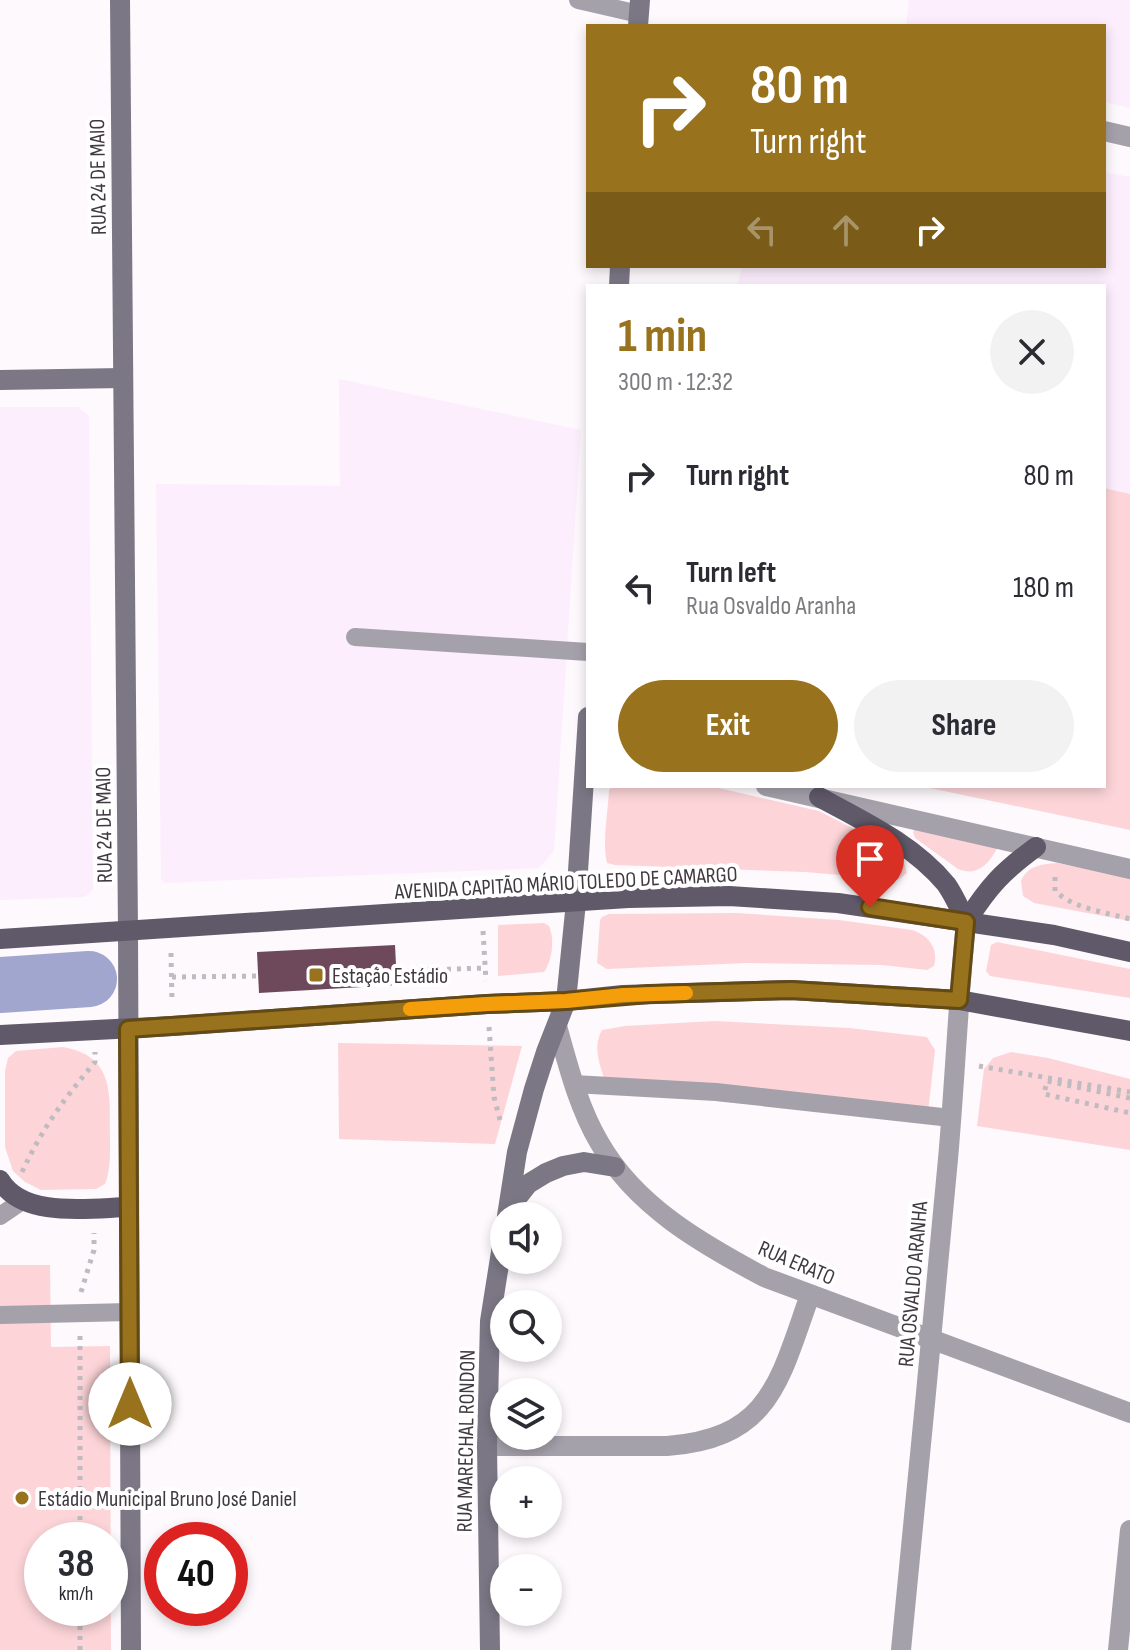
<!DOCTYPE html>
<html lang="en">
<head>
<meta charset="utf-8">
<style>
	body { margin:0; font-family:"Sofia Sans Condensed",sans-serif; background:#f2f2f3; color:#2b2b33; height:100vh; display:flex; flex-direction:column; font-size:30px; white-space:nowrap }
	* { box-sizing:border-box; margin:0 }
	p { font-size:26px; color:#7c7c81 }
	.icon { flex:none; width:44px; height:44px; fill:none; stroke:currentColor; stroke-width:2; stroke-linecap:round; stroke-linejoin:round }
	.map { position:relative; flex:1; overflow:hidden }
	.side { position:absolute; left:586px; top:284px; width:520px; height:504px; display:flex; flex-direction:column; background:#fff; border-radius:0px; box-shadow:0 4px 12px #0003 }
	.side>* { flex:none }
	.top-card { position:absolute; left:586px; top:24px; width:520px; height:244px; border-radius:0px; box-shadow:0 4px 12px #0003; background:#99721e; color:#fff; overflow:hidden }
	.buttons { position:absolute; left:490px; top:1202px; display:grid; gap:16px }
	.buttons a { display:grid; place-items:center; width:72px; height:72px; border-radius:50%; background:#fff; box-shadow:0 4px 12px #0003; font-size:40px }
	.speed { position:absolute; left:24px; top:1522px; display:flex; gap:16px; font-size:40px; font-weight:700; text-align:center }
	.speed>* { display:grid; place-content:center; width:104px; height:104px; border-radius:50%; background:#fff; box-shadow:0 4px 12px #0003; line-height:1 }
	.speed small { font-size:20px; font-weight:400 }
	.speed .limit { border:12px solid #d22; background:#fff; color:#111 }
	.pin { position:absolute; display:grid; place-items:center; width:68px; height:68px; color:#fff; margin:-82px -34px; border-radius:50% 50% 50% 0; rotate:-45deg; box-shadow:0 0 8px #0007 }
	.pin .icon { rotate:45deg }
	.me { position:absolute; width:88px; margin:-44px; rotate:0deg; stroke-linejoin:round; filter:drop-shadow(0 0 6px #0008) }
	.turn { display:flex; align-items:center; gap:28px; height:168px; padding:0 32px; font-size:36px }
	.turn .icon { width:104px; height:104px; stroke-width:2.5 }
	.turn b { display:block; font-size:56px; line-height:68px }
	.lanes { display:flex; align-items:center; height:76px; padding:0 32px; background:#0003; justify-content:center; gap:40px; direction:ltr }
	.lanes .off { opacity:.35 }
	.round { display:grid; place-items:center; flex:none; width:84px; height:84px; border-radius:42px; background:#f2f2f3 }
	.summary { display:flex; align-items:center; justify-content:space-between; height:136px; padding:0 32px }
	h1 { font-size:48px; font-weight:700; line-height:60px; color:#99721e }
	.action { display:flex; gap:16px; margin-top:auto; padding:16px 32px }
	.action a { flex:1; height:92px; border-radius:48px; background:#99721e; color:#fff; font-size:32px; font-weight:700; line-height:92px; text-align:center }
	.action a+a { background:#f2f2f3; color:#2b2b33 }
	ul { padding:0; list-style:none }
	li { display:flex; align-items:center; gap:24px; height:112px; padding:0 32px }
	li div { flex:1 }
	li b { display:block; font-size:30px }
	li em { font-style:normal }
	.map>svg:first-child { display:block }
	.built { fill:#fdeefd }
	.green { fill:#fdd5d9; fill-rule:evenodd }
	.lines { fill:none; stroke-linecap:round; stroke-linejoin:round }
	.river { stroke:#a1a6ce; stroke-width:56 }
	.building { fill:#6e495b }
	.path { stroke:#c0bbc0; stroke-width:5; stroke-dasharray:4 6; stroke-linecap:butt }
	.lane { stroke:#a5a1ab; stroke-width:18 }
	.street { stroke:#a5a1ab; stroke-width:20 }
	.secondary { stroke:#7c7785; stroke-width:20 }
	.primary { stroke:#5f5969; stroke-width:20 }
	.route-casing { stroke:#634a14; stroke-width:20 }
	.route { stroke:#99721e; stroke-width:14 }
	.slow { stroke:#f59e0b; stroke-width:14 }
	.poi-dot { fill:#99721e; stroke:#fff; stroke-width:3 }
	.labels { text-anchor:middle; stroke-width:8; stroke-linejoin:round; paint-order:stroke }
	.street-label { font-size:22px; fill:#403940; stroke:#fff }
	.poi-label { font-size:22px; fill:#403940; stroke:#fff; text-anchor:start }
</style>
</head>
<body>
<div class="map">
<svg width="1130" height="1650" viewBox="0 0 1130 1650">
	<rect width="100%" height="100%" fill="#fdf9fd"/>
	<g class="built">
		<polygon points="909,0 1130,0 1130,108 1104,102 1104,26 906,26"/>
		<polygon points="1104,172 1130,177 1130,494 1104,488 1104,286 737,286 742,266 1104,266"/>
		<polygon points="339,379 581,430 554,851 539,868 165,883 161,879 156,484 340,486"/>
		<polygon points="0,407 78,407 89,416 93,889 85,897 0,900"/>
	</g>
	<g class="green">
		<polygon points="1104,488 1130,494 1130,830 920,786 1104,786"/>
		<path d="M612 786H710L819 811 852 828 904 863 907 873 898 880 805 872 615 865 607 863C602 843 608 812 609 790Z"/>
		<path d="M917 827 997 848C989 864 977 877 958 869L915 838 913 832Z"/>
		<path d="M1057 863 1130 877V921L1034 903 1023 896 1021 881C1027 866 1041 864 1057 863Z"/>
		<path d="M737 913 839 920 912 930C928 935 939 948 934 966L927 970 882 965 747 963 607 969 597 963 600 920 602 917 609 914Z"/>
		<path d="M544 923 549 926C555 939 552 961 544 972L498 976V925Z"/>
		<polygon points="997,942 1130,969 1130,998 990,976 986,971 991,945"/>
		<path d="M714 1021 849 1028 927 1037 935 1050 927 1122 608 1090C602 1070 591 1049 602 1030L625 1026Z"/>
		<polygon points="338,1043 522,1046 495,1144 339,1139"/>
		<path d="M63 1047C114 1056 110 1093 110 1135 110 1152 111 1168 105 1184L96 1189 41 1190 25 1182 13 1171 5 1147V1071L8 1058 16 1051Z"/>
		<polygon points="1011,1052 1048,1058 1130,1079 1130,1150 977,1126 984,1069 993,1058"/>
		<path d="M0 1265H50L51 1347 110 1346 111 1650H0ZM42 1540H110V1608H42Z"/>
	</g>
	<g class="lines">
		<polyline class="river" points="0,985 89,979"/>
	</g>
	<polygon class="building" points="395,945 397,985 259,993 257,952"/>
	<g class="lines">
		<g class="path">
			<path d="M1055 877V891C1075 909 1104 912 1130 919"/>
			<polyline points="483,931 486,981"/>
			<polyline points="171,953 172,1003"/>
			<polyline points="397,971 485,968"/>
			<polyline points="172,977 258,976"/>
			<polyline points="489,1027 494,1097 500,1120"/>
			<polyline points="979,1066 1130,1092"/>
			<polyline points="1130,1098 1047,1081 1044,1094 1130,1113"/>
			<path d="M22 1172C43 1127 64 1099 95 1062V1052"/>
			<polyline points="81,1292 94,1250 94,1233"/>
			<polyline points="80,1540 80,1334"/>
			<polyline points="80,1650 80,1608"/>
		</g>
		<g class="lane">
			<polyline points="578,0 639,14"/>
			<polyline points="355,637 588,652"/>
			<polyline points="574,1084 716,1092 951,1118"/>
			<polyline points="0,1216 22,1201"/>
			<polyline points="0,1315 130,1312"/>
		</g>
		<g class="street">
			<polyline points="1104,131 1130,137"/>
			<polyline points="766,786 1130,869"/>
			<path d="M557 1026C568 1065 578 1106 599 1142 635 1206 702 1244 764 1277L1130 1413"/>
			<path d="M487 1446H667C771 1438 779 1381 810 1295"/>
			<path d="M901 1650C917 1486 933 1323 948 1159 955 1080 958 1001 966 922"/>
			<polyline points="1118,1650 1130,1530"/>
		</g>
		<g class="secondary">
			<polyline points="120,0 128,931 131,1650"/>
			<polyline points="638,26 640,0"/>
			<polyline points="619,286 620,266"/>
			<polyline points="0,380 123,378"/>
			<polyline points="509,1208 528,1184 546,1173 563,1166 584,1162 615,1167"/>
			<polyline points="507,1216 517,1152 534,1089 546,1052 566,1001 576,902 588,717"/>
			<polyline points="490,1650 487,1446 490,1321 504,1233"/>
		</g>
		<g class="primary">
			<path d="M819 797C863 821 913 844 946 884 954 895 960 909 966 922"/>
			<path d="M966 922C989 886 1002 872 1036 847"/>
			<polyline points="0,939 628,898 729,896 838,903 1054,935 1130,952"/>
			<polyline points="0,1035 173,1026 487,1004 566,1001 623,995 791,990 959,1000 1130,1031"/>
			<path d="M0 1180C23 1219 90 1208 129 1207"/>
		</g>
	</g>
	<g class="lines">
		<g class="route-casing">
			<polyline id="route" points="130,1404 128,1029 487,1004 566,1001 649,994 791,990 959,1000 966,922 870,907"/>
		</g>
		<use href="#route" class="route"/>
		<polyline class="slow" points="410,1009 487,1004 566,1001 623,995 686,993"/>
	</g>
	<g class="poi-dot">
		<rect x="308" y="967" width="16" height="16" rx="4"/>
		<circle cx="22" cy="1498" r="8"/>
	</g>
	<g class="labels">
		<g class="street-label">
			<text transform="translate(97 177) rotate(-91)" y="8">RUA 24 DE MAIO</text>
			<text transform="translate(103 825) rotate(-91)" y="8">RUA 24 DE MAIO</text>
			<text transform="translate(566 882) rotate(-3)" y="8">AVENIDA CAPITÃO MÁRIO TOLEDO DE CAMARGO</text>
			<text transform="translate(797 1262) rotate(23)" y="8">RUA ERATO</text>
			<text transform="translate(912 1284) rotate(-85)" y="8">RUA OSVALDO ARANHA</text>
			<text transform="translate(465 1441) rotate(-89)" y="8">RUA MARECHAL RONDON</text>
		</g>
		<g class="poi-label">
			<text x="332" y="983">Estação Estádio</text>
			<text x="38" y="1506">Estádio Municipal Bruno José Daniel</text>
		</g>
	</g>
</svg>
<div class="buttons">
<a><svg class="icon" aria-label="sound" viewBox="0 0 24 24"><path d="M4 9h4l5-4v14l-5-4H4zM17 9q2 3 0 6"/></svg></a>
<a><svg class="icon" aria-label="search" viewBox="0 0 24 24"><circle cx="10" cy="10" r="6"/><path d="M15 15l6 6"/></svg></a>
<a><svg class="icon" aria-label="layers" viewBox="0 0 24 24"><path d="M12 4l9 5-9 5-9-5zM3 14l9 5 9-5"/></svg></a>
<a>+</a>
<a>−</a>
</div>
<div class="speed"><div>38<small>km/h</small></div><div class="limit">40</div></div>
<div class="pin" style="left:870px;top:907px;background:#d93025"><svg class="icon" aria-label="arrive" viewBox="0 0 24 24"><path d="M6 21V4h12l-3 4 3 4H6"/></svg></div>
<svg class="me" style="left:130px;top:1404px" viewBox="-20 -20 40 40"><circle r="19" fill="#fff"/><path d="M0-13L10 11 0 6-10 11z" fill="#99721e"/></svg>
<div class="top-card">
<div class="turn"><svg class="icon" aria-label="right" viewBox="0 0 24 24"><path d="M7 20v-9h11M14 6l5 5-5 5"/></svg><div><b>80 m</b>Turn right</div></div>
<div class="lanes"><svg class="icon off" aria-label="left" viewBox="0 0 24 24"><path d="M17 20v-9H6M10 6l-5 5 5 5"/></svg><svg class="icon off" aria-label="ahead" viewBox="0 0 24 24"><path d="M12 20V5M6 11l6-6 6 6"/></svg><svg class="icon" aria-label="right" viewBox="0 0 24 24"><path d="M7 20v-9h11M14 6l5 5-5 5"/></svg></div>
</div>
<section class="side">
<div class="summary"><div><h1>1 min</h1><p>300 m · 12:32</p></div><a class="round"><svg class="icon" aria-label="close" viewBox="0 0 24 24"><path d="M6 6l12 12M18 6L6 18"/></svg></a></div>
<ul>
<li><svg class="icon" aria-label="right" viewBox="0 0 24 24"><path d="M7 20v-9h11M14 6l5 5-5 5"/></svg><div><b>Turn right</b></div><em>80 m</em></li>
<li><svg class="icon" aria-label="left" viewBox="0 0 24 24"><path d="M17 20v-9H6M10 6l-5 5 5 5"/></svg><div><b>Turn left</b><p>Rua Osvaldo Aranha</p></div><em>180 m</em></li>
</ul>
<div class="action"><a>Exit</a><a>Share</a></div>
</section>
</div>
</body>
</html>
